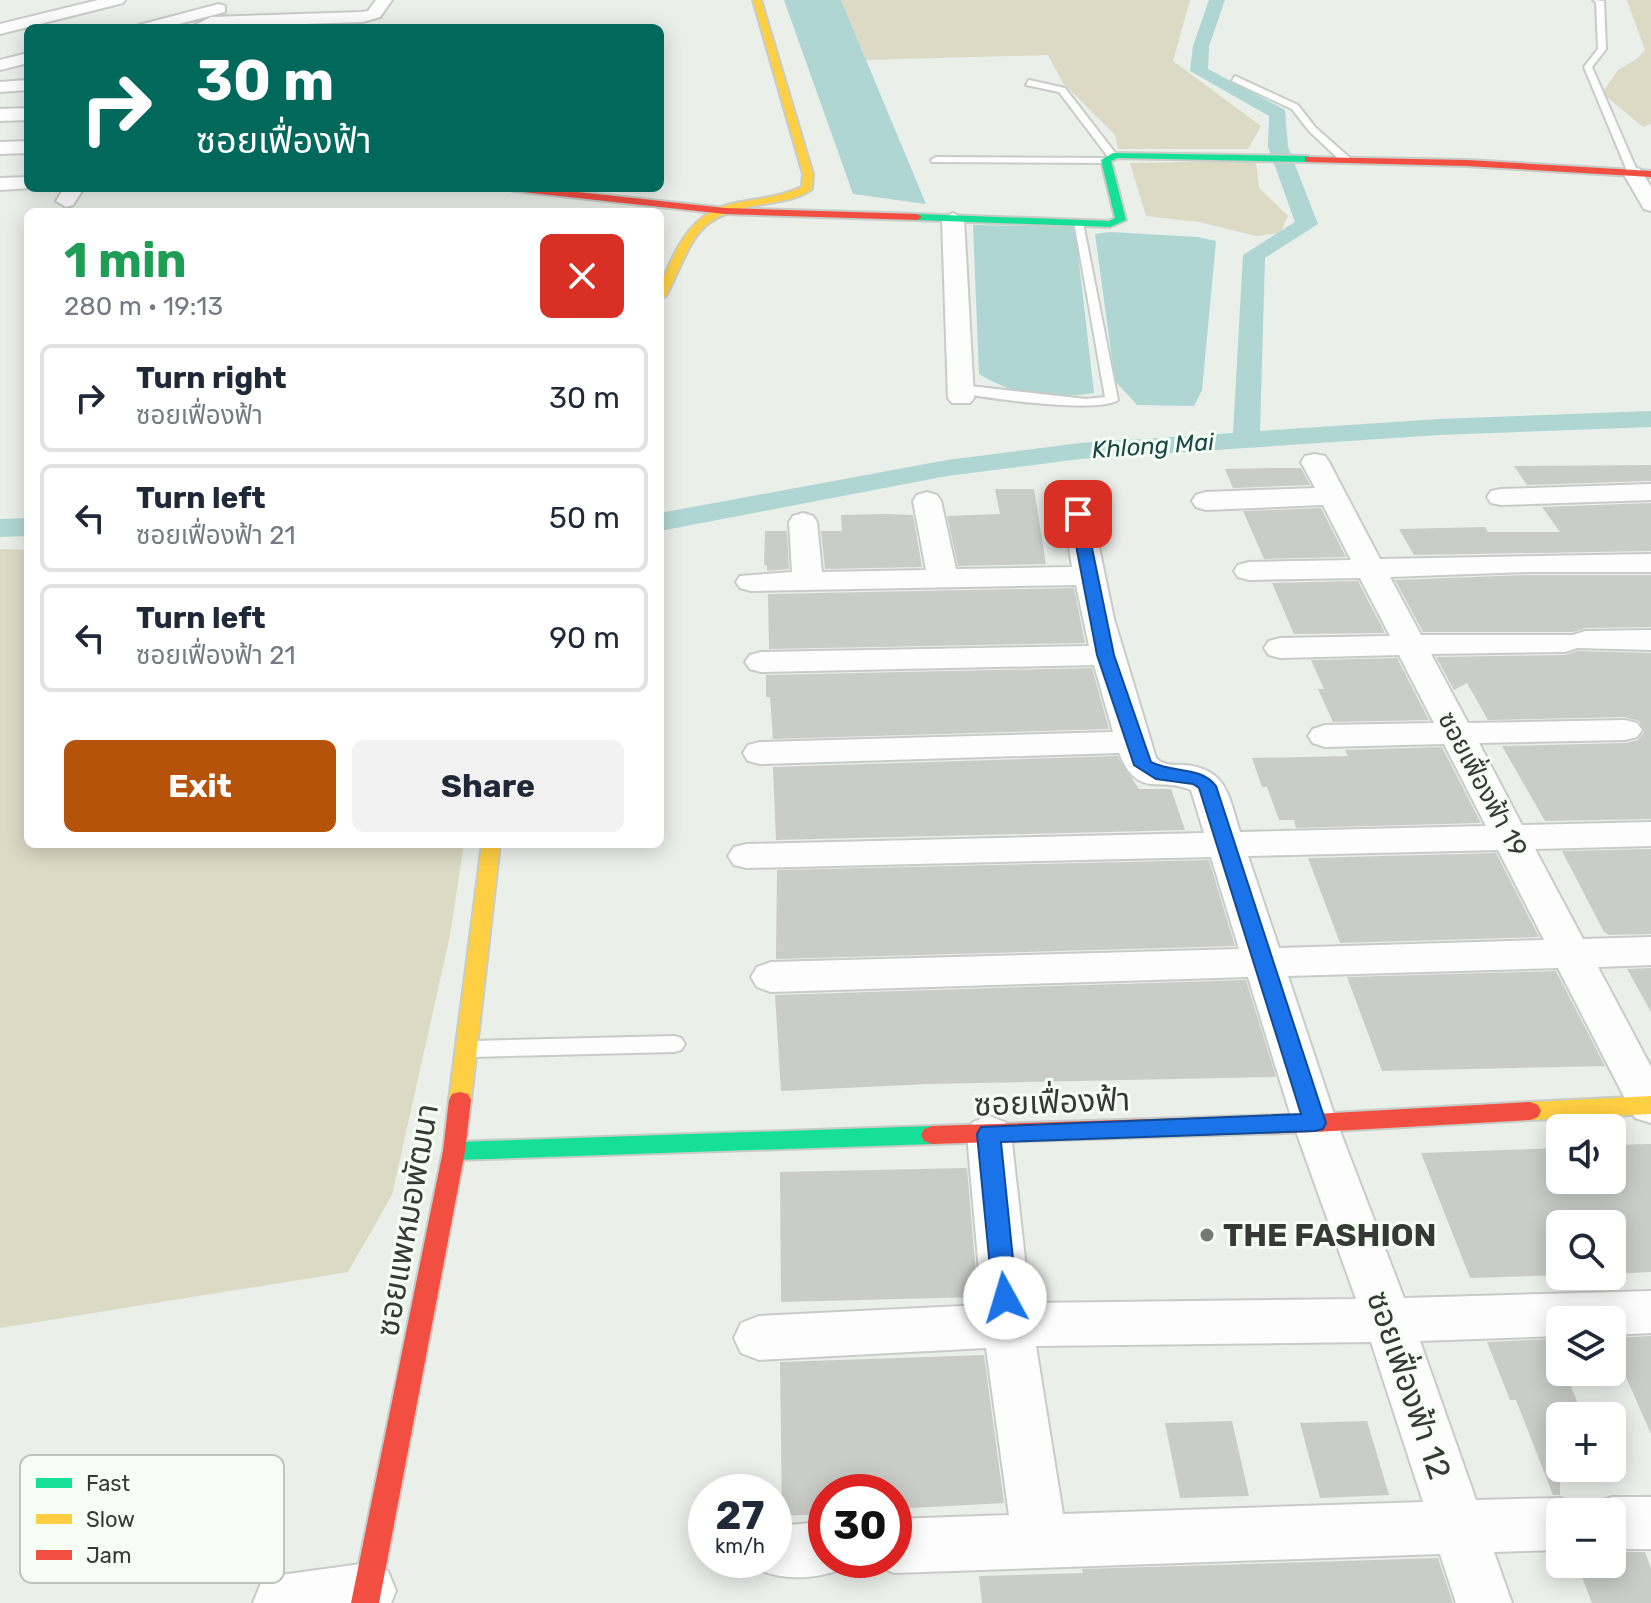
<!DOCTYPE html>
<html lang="en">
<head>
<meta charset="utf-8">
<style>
	body { margin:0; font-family:Rubik,"Noto Sans Thai",sans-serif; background:#f2f2f3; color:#1f2937; height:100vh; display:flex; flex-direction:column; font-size:30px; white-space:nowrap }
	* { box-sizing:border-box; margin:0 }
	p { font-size:26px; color:#747a83 }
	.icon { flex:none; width:44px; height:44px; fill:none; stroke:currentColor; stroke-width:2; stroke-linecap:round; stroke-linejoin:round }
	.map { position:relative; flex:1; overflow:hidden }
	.drawer { position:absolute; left:24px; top:208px; width:640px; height:640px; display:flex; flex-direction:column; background:#fff; border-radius:12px; box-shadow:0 4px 20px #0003 }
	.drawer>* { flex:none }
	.top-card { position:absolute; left:24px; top:24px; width:640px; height:168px; border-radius:12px; box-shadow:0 4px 20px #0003; background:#00695c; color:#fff; overflow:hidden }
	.tools { position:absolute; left:1546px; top:1114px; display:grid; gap:16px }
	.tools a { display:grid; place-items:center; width:80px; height:80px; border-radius:12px; background:#fff; box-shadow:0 4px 20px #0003; font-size:40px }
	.speed { position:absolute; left:688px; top:1474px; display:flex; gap:16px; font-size:40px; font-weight:700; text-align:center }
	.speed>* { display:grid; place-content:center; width:104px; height:104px; border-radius:50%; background:#fff; box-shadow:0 4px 20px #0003; line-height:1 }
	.speed small { font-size:20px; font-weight:400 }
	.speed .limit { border:12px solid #d22; background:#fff; color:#111 }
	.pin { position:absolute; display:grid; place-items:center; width:68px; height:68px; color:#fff; margin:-34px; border-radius:16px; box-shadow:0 4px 12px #0006 }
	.me { position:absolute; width:88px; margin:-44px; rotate:354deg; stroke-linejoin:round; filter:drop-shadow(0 0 6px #0008) }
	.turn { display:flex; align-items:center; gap:28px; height:168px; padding:0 40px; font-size:36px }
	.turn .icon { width:104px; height:104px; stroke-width:2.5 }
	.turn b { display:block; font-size:56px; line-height:68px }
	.round { display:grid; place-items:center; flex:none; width:84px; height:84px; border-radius:12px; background:#f2f2f3 }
	.summary { display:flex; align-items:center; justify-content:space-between; height:136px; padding:0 40px }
	h1 { font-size:48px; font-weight:700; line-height:60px; color:#1e9e55 }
	.button { display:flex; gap:16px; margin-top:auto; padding:16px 40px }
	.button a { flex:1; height:92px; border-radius:12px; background:#b45309; color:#fff; font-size:32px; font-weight:700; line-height:92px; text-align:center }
	.button a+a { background:#f2f2f3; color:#1f2937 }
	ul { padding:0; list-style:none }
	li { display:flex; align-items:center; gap:24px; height:108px; margin:0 16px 12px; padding:0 24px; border:4px solid #e0e1e3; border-radius:12px }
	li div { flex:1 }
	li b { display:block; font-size:30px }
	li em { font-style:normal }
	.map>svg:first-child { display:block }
	.green { fill:#dcdac4 }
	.water { fill:#afd6d3 }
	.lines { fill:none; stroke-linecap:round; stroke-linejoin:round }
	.canal { fill:#afd6d3; fill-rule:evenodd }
	.building { fill:#caccc8 }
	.lane-casing { stroke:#c8ccc7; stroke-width:4 }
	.street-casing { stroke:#c8ccc7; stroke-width:4 }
	.fast-casing { stroke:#c8ccc7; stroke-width:4 }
	.slow-casing { stroke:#c8ccc7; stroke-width:4 }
	.jam-casing { stroke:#c8ccc7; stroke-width:4 }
	.lane { fill:#fcfdfc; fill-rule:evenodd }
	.street { fill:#fcfdfc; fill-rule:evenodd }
	.fast { fill:#16e098; fill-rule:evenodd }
	.slow { fill:#ffcf43; fill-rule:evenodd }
	.jam { fill:#f24e42; fill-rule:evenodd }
	.route { fill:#1a73e8; stroke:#114b97; stroke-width:2 }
	.poi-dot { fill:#757974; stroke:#f5fff4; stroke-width:3 }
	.labels { text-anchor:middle; stroke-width:6; stroke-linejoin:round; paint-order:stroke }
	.far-water-label { font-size:24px; font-style:italic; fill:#1a4948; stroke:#f5fff4 }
	.street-label { font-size:26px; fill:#363935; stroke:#f5fff4 }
	.near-street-label { font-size:32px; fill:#363935; stroke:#f5fff4 }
	.near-poi-label { font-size:32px; font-weight:bold; fill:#363935; stroke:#f5fff4; text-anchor:start }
	.key { fill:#f5fff4; stroke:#bcc4bb; stroke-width:2 }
	.key-label { font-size:22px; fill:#363935 }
</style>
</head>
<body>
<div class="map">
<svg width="1651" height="1603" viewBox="0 0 1651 1603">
	<rect width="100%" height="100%" fill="#eaefea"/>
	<g class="green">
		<polygon points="841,0 1190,0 1173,61 1261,126 1248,149 1118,149 1115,135 1063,83 1048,55 866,60"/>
		<polygon points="1627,0 1651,0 1651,124 1643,127 1602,93 1618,70 1637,59 1645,50"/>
		<polygon points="1256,161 1259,188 1288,216 1280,233 1256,236 1199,222 1146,216 1130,163"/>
		<polygon points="0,549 28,550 28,844 464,844 450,935 392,1195 348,1272 0,1328"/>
	</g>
	<g class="water">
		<polygon points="784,0 841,0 926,204 853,194"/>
		<path d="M973 225 1075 227 1094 393C1054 400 1014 396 979 374Z"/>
		<polygon points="1110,232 1198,237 1216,241 1202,390 1194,406 1137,405 1115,381 1095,234"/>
	</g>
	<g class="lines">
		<g class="canal">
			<polygon points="1209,0 1225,0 1209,46 1208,69 1285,110 1288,147 1318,224 1265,258 1260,431 1439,419 1651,411 1651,427 1439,435 1080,459 947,476 660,531 660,513 947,460 1080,443 1233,433 1243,255 1295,222 1268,147 1269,116 1190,71 1193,46"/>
			<polygon points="28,518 28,536 0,537 0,519"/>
		</g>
	</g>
	<g class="building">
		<polygon points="1651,465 1651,481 1527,485 1514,466"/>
		<polygon points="1272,468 1301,468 1310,485 1233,488 1225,469"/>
		<polygon points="995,489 1034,489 1046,564 958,566 947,516 1000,514"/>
		<polygon points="1651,503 1651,551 1414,555 1399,529 1485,527 1488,532 1560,532 1542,507"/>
		<polygon points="1321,508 1346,557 1264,559 1243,511"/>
		<polygon points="884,514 913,515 922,567 825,569 821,531 842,531 841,515"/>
		<polygon points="765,531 787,531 789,569 767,571 767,565 764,565"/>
		<polygon points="1528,575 1651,575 1651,627 1585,628 1573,632 1423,632 1395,580"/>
		<polygon points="1358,581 1385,633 1294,634 1272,583"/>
		<polygon points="1074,588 1085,643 769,649 768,594"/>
		<polygon points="1577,651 1651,653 1651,819 1545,821 1502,746 1626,743 1638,740 1644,732 1639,721 1625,717 1488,720 1467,683 1454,690 1436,657 1565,655"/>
		<polygon points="1397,658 1429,720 1333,722 1318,689 1324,689 1311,660"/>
		<polygon points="1092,668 1109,729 773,739 770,697 766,697 766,675"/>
		<polygon points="1442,747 1481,823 1296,828 1294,820 1279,820 1267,787 1262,787 1252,758 1348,756 1345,750"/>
		<polygon points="1117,756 1139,789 1171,789 1185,830 776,840 773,767"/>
		<polygon points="1651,849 1651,934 1609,935 1604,932 1562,851"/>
		<polygon points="1496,853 1539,937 1340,943 1308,858"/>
		<polygon points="1209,860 1235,946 776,959 777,870"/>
		<polygon points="1651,968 1651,1012 1627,969"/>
		<polygon points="1556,971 1605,1066 1382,1071 1347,977"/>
		<polygon points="1246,980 1276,1077 928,1084 781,1091 775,995"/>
		<polygon points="1651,1144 1651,1272 1612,1274 1612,1224 1560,1224 1560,1275 1470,1278 1421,1153 1560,1148 1560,1180 1612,1180 1612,1145"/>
		<polygon points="967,1168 978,1297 781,1302 780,1172"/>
		<polygon points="1651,1336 1651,1434 1612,1345 1612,1338"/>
		<polygon points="1551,1339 1560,1361 1560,1372 1565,1372 1583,1416 1560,1416 1560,1495 1553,1495 1516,1400 1510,1400 1487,1342"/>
		<polygon points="984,1355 1004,1503 894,1509 894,1492 826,1492 826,1514 782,1516 780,1362"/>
		<polygon points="1232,1421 1249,1496 1180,1498 1165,1423"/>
		<polygon points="1367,1421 1389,1495 1320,1498 1300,1423"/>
		<polygon points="1612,1552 1645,1552 1651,1568 1651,1603 1592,1603 1577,1564 1612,1564"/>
		<polygon points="1438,1558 1453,1603 982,1603 979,1576 1083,1573 1082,1569"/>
	</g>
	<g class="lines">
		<g class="lane-casing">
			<g id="lane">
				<polygon points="1593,0 1604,1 1606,49 1592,67 1638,173 1633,176 1628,173 1584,67 1598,49 1596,2"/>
				<polygon points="1235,76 1298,105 1315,127 1350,158 1350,162 1342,162 1309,131 1292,109 1232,81"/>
				<polygon points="1029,80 1065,88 1116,154 1116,158 1110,158 1110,162 1106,163 932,162 931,160 936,157 1109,158 1059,92 1026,85"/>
				<path d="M1074 221 1083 223 1118 400C1099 414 984 398 956 392L955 389 961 385 1086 399 1105 397Z"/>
				<polygon points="674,1036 681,1038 685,1044 681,1050 674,1052 471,1057 464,1055 460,1049 464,1043 471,1041"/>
			</g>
		</g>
		<g class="street-casing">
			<g id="street">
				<polygon points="98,0 125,0 123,3 0,34 0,24"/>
				<polygon points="376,0 392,0 380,17 363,22 189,28 211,17 362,12 368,11"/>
				<polygon points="219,4 225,6 225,12 164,28 137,28 139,25"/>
				<polygon points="28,53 28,63 0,70 0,60"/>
				<polygon points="28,80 28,90 0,92 0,82"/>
				<polygon points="28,108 28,120 0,121 0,109"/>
				<polygon points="28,141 28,153 0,154 0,142"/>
				<polygon points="1633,167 1640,169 1651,187 1651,211 1644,209 1623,173"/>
				<polygon points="28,177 28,188 32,188 0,190 0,178"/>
				<polygon points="64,188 84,188 73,205 66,207 56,201"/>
				<polygon points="953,213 964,219 974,398 970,403 952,403 948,398 942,219"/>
				<path d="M1315 454 1325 456 1329 462 1380 559 1651 554V572H1528L1390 577 1421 635H1573L1585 631 1651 630V650L1577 648 1565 652 1431 654 1468 723 1625 720 1637 723 1642 730 1637 737 1625 740 1479 743 1522 825 1651 822V846L1535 849 1583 939 1651 937V965L1598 967 1651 1067V1123L1635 1118 1558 968 1288 976 1337 1123 1404 1298 1651 1291V1333L1612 1335V1320H1560V1336L1420 1341 1476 1500 1560 1498 1579 1505 1582 1512H1560V1550L1494 1552 1512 1603H1456L1440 1554 894 1573 875 1565 873 1560H894V1519L1009 1515 986 1348 759 1360 741 1353 734 1338 741 1323 759 1316 982 1305 967 1134 973 1122 989 1116 1005 1122 1011 1134 1030 1303 1356 1299 1293 1123 1248 977 771 992 757 987 751 977 757 967 771 962 1239 949 1211 857 747 868 734 865 728 856 734 847 747 844 1204 833 1191 790C1160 776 1138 800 1119 753L760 764 748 761 743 753 748 745 760 742 1113 732 1094 665 761 672 750 669 745 662 750 655 761 652 1089 646 1076 585 751 591 740 588 736 582 740 576 792 572 789 522 793 516 803 513 813 516 817 522 822 572 926 570 913 501 917 495 927 492 937 495 941 501 956 569 1072 567 1064 514 1068 508 1078 505 1088 508 1092 514 1114 619 1156 758C1165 767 1174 764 1185 765 1228 769 1229 798 1240 832L1486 826 1444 744 1325 747 1313 743 1308 736 1313 729 1325 725 1434 723 1399 655 1280 658 1269 655 1264 648 1269 641 1280 638 1390 636 1360 578 1249 580 1238 577 1234 571 1238 565 1249 562 1351 560 1323 505 1206 510 1196 507 1192 501 1196 495 1206 492 1315 488 1301 462 1305 456ZM1498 850 1544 940 1279 948 1248 856ZM1371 1342 1423 1502 1063 1514 1036 1346Z"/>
				<polygon points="1651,484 1651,500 1501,505 1491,503 1487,497 1491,491 1501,489"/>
				<polygon points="1612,1497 1651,1497 1651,1549 1612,1549 1612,1512 1590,1512 1593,1504"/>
				<path d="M826 1522V1560H849L845 1568C817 1579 787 1581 759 1570L754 1560H774V1526Z"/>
				<polygon points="368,1563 388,1571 396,1591 391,1603 253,1603 261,1583 281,1575"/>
			</g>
		</g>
		<g class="fast-casing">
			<g id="fast">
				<polygon points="1113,153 1308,156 1313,159 1308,162 1118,158 1111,161 1126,220 1110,227 917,220 912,217 917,214 1109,221 1115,218 1101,160"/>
				<polygon points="932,1126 940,1129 943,1135 940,1141 932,1144 454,1160 446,1157 443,1151 446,1145 454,1142"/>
			</g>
		</g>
		<g class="slow-casing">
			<g id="slow">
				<path d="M753 0H761L813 174 812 189C799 199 781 201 764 204 692 216 696 237 666 296L660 299C660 282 667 269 675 253 710 187 746 211 802 187L803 174Z"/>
				<polygon points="482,844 500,844 471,1100 468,1106 460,1108 452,1106 449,1100"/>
				<polygon points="1651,1096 1651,1114 1530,1120 1522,1117 1519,1111 1522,1105 1530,1102"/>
			</g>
		</g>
		<g class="jam-casing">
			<g id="jam">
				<polygon points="1305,157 1467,160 1651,171 1651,177 1467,166 1308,162 1305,161"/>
				<polygon points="508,188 541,188 725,208 917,214 922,217 917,220 725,214 513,191"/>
				<polygon points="460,1092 468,1094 471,1100 465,1151 379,1603 351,1603 443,1151 449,1100 452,1094"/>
				<polygon points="1530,1102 1538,1105 1541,1111 1538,1117 1530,1120 1315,1132 932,1144 924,1141 921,1135 924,1129 932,1126 1315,1114"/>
			</g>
		</g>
		<use href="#lane" class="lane"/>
		<use href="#street" class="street"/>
		<use href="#fast" class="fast"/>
		<use href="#slow" class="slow"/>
		<use href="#jam" class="jam"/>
	</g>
	<path class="route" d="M1078 510 1085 514 1114 655 1151 762C1172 773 1201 766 1216 786L1326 1123 1323 1129 1315 1131 1001 1142 1017 1298 1014 1306 1005 1309 997 1306 993 1298 977 1134 981 1127 1301 1114 1199 788 1193 784 1156 779 1134 765 1097 655 1070 514Z"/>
	<circle class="poi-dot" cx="1207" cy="1235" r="8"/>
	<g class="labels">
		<g class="far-water-label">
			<text transform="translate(1153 446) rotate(-4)" y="8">Khlong Mai</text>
		</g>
		<g class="street-label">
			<text transform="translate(1483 784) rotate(62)" y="9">ซอยเฟื่องฟ้า 19</text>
		</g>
		<g class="near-street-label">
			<text transform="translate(1052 1102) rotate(-2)" y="11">ซอยเฟื่องฟ้า</text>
			<text transform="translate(407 1220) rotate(-80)" y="11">ซอยแพหมอพัฒนา</text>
			<text transform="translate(1409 1385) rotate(71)" y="11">ซอยเฟื่องฟ้า 12</text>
		</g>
		<g class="near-poi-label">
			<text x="1223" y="1246">THE FASHION</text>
		</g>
	</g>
	<rect x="20" y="1455" width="264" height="128" rx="12" class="key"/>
	<rect x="36" y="1478" width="36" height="10" fill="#16e098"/>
	<rect x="36" y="1514" width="36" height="10" fill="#ffcf43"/>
	<rect x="36" y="1550" width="36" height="10" fill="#f24e42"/>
	<g class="key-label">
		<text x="86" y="1491">Fast</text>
		<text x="86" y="1527">Slow</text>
		<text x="86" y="1563">Jam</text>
	</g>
</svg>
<div class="tools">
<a><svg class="icon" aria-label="sound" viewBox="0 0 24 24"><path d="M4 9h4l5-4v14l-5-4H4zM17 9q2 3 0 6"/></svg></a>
<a><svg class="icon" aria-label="search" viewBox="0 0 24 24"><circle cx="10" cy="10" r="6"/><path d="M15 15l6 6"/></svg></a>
<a><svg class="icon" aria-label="layers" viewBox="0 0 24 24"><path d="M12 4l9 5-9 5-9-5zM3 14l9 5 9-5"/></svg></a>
<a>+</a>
<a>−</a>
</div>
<div class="speed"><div>27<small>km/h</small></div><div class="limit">30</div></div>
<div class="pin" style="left:1078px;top:514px;background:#d93025"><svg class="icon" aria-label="arrive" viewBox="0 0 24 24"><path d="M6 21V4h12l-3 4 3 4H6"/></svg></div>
<svg class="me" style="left:1005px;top:1298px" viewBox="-20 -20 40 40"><circle r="19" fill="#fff"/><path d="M0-13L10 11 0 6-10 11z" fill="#1a73e8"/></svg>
<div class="top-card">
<div class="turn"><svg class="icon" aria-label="right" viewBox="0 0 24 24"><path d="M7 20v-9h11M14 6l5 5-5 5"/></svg><div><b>30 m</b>ซอยเฟื่องฟ้า</div></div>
</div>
<section class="drawer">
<div class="summary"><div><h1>1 min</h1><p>280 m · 19:13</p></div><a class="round" style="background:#d93025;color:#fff"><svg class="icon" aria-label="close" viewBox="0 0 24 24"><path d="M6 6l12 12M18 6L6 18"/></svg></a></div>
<ul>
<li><svg class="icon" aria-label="right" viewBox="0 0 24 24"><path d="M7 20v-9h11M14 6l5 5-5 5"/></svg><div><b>Turn right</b><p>ซอยเฟื่องฟ้า</p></div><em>30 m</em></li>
<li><svg class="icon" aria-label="left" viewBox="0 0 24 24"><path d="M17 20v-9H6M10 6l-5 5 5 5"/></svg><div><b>Turn left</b><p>ซอยเฟื่องฟ้า 21</p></div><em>50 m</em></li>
<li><svg class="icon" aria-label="left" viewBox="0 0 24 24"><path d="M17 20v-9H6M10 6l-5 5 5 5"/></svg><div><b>Turn left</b><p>ซอยเฟื่องฟ้า 21</p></div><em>90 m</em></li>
</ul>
<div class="button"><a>Exit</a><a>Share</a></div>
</section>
</div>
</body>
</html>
